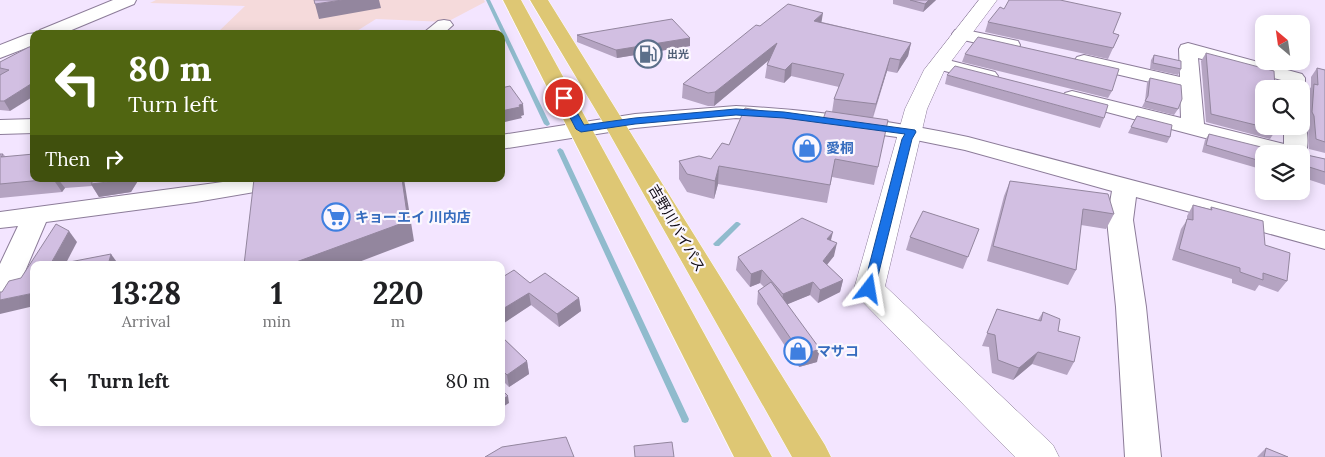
<!DOCTYPE html>
<html lang="en">
<head>
<meta charset="utf-8">
<style>
	body { margin:0; font-family:Lora,"Noto Sans JP",serif; background:#f2f2f2; color:#202124; height:100vh; display:flex; flex-direction:column; font-size:19px; white-space:nowrap }
	* { box-sizing:border-box; margin:0 }
	p { font-size:16px; color:#757577 }
	.icon { flex:none; width:28px; height:28px; fill:none; stroke:currentColor; stroke-width:2; stroke-linecap:round; stroke-linejoin:round }
	.map { position:relative; flex:1; overflow:hidden }
	.drawer { position:absolute; left:30px; top:261px; width:475px; height:165px; display:flex; flex-direction:column; background:#fff; border-radius:10px; box-shadow:0 2px 12px #0003 }
	.drawer>* { flex:none }
	.top-card { position:absolute; left:30px; top:30px; width:475px; height:152px; border-radius:10px; box-shadow:0 2px 12px #0003; background:#506511; color:#fff; overflow:hidden }
	.needle { width:32px; rotate:331deg }
	.buttons { position:absolute; left:1255px; top:15px; display:grid; gap:10px }
	.buttons a { display:grid; place-items:center; width:55px; height:55px; border-radius:10px; background:#fff; box-shadow:0 2px 12px #0003; font-size:25px }
	.pin { position:absolute; display:grid; place-items:center; width:42px; height:42px; color:#fff; margin:-21px; border:2px solid #fff; border-radius:50%; box-shadow:0 1px 5px #0007 }
	.me { position:absolute; width:55px; margin:-28px; rotate:14deg; stroke-linejoin:round; filter:drop-shadow(0 0 4px #0008) }
	.turn { display:flex; align-items:center; gap:18px; height:105px; padding:0 15px; font-size:22px }
	.turn .icon { width:65px; height:65px; stroke-width:2.5 }
	.turn b { display:block; font-size:35px; line-height:42px }
	.then { display:flex; align-items:center; height:48px; padding:0 15px; background:#0003; gap:10px; font-size:19px }
	.eta { display:flex; justify-content:space-evenly; align-items:center; height:85px; text-align:center }
	.eta b { font-size:30px; font-weight:700; line-height:35px }
	ul { padding:0; list-style:none }
	li { display:flex; align-items:center; gap:15px; height:70px; padding:0 15px }
	li div { flex:1 }
	li b { display:block; font-size:19px }
	li em { font-style:normal }
	.map>svg:first-child { display:block }
	.commercial { fill:#f5dadb }
	.lines { fill:none; stroke-linecap:round; stroke-linejoin:round }
	.stream { fill:#90bbcd; fill-rule:evenodd }
	.street-casing { stroke:#8c7c99; stroke-width:2 }
	.secondary-casing { stroke:#8c7c99; stroke-width:1 }
	.highway-casing { stroke:#fff; stroke-width:1 }
	.street { fill:#fff; fill-rule:evenodd }
	.secondary { fill:#fff; fill-rule:evenodd }
	.highway { fill:#dec774; fill-rule:evenodd }
	.wall { fill:#b5a4c2 }
	.shaded-wall { fill:#93869e }
	.building { fill:#d2bfe2; stroke:#93869e }
	.route { fill:#1a73e8; stroke:#114b97 }
	.labels { text-anchor:middle; stroke-width:4.5; stroke-linejoin:round; paint-order:stroke }
	.far-service-label { font-size:11px; font-weight:bold; fill:#4e5e75; stroke:#fbf7fe; text-anchor:start }
	.shop-label { font-size:14px; font-weight:bold; fill:#366cbe; stroke:#fbf7fe; text-anchor:start }
	.street-label { font-size:14px; fill:#110b15; stroke:#fbf7fe }
</style>
</head>
<body>
<div class="map">
<svg width="1325" height="457" viewBox="0 0 1325 457">
	<rect width="100%" height="100%" fill="#f3e5ff"/>
	<polygon class="commercial" points="156,0 484,0 485,2 447,22 376,19 352,34 216,34 245,6 150,3"/>
	<g class="lines">
		<g class="stream">
			<polygon points="486,0 490,0 550,124 549,125 547,126 544,124"/>
			<polygon points="560,148 563,150 689,419 688,422 685,423 682,422 681,419 557,150"/>
			<polygon points="736,222 738,222 741,224 719,246 715,246 713,244 715,242"/>
		</g>
		<g class="street-casing">
			<g id="street">
				<polygon points="113,0 136,0 134,4 62,34 34,34 34,45 0,58 0,45 28,34 37,33 40,30"/>
				<polygon points="444,20 450,21 453,25 443,34 422,34 438,21"/>
				<polygon points="961,29 1018,41 1020,45 1018,49 1011,51 955,38 952,34 955,30"/>
				<path d="M1188 43 1302 74 1305 78V89L1301 94V89H1285V81L1198 58 1204 124 1284 144V126H1301V121H1303C1309 130 1309 151 1303 159H1301V154H1266L1065 101 1062 97 1065 93 1072 91 1181 118 1180 89 1077 65 1074 61 1077 57 1084 55 1180 77 1179 49 1181 45Z"/>
				<polygon points="940,58 995,72 998,76 995,80 988,82 933,68 930,64 933,60"/>
				<path d="M736 106C814 110 892 121 968 137L1325 231V249L1136 197 1133 220 1146 307 1161 457H1125L1116 307 1107 220 1112 191 965 150 911 139 784 121 736 118 635 128 501 149V135L635 114Z"/>
				<polygon points="34,119 34,133 0,134 0,120"/>
				<polygon points="245,179 302,179 299,184 290,186 196,202 46,222 15,295 10,302 0,306 0,264 18,226 0,228 0,212"/>
			</g>
		</g>
		<g class="secondary-casing">
			<polygon id="secondary" points="979,0 997,0 944,71 927,109 885,286 1053,445 1059,457 1015,457 858,297 854,289 905,109 924,70"/>
		</g>
		<g class="highway-casing">
			<g id="highway">
				<polygon points="503,0 521,0 772,457 734,457"/>
				<polygon points="530,0 548,0 825,445 831,457 792,457 604,124"/>
			</g>
		</g>
		<use href="#street" class="street"/>
		<use href="#secondary" class="secondary"/>
		<use href="#highway" class="highway"/>
	</g>
	<g class="wall">
		<polygon points="893,0 936,0 923,12 893,4"/>
		<polygon points="822,22 911,43 908,56 897,73 887,71 873,118 878,167 874,185 832,177 827,203 718,184 714,199 687,192 679,179 679,161 711,159 729,145 822,122 832,112 834,99 839,87 791,76 784,83 765,78 767,65 768,61 714,106 708,106 682,98 683,84 760,26"/>
		<polygon points="988,22 1113,33 1119,35 1108,59 985,32"/>
		<polygon points="577,35 690,38 690,46 617,58 577,42"/>
		<polygon points="29,47 10,111 0,110 0,62"/>
		<polygon points="1206,53 1276,130 1270,139 1206,122 1201,61"/>
		<polygon points="965,54 1112,91 1108,98 962,62"/>
		<polygon points="1154,55 1181,69 1178,75 1150,69 1151,60"/>
		<polygon points="1317,68 1325,70 1325,153 1309,149 1308,126 1306,122 1307,93 1311,87 1311,77"/>
		<polygon points="947,75 1104,118 1100,128 945,84"/>
		<polygon points="1150,78 1178,109 1174,115 1142,107 1145,101 1147,83"/>
		<polygon points="1137,116 1170,137 1167,143 1128,133"/>
		<polygon points="1209,134 1264,154 1264,170 1202,152 1205,140"/>
		<polygon points="0,154 3,154 5,156 34,179 139,179 131,192 99,197 92,186 65,188 62,192 0,198"/>
		<polygon points="1307,155 1325,159 1325,185 1301,177 1301,163"/>
		<polygon points="1010,181 1114,214 1106,229 1081,225 1076,270 1068,285 987,261 1004,196"/>
		<polygon points="1193,205 1210,209 1211,207 1265,245 1287,281 1278,292 1259,285 1255,291 1232,283 1232,279 1172,260 1181,229 1187,220 1187,216"/>
		<polygon points="979,229 963,269 906,250 910,237"/>
		<polygon points="831,241 834,256 827,265 843,280 840,292 818,303 810,295 787,304 817,362 799,367 757,304 758,291 764,287 760,283 750,287 736,270 738,257"/>
		<polygon points="501,278 530,283 579,298 581,311 559,327 531,305 501,325"/>
		<polygon points="997,309 1038,320 1043,312 1058,331 1074,362 1067,375 1032,364 1013,380 992,373 989,347 982,346"/>
		<polygon points="501,336 527,361 529,374 509,387 501,379"/>
		<polygon points="1266,448 1288,457 1257,457"/>
	</g>
	<g class="shaded-wall">
		<polygon points="342,0 379,0 381,8 319,19 315,4"/>
		<polygon points="929,0 936,0 923,12 925,4"/>
		<polygon points="823,13 821,25 814,21"/>
		<polygon points="690,38 690,46 617,58 616,50"/>
		<polygon points="777,43 775,55 714,106 715,92"/>
		<polygon points="911,43 908,56 897,73 900,60"/>
		<polygon points="890,58 887,71 872,118 876,104"/>
		<polygon points="792,63 791,76 784,83 785,70"/>
		<polygon points="34,82 34,96 10,111 4,101"/>
		<polygon points="523,104 524,115 521,116 522,118 501,123 501,111"/>
		<polygon points="719,166 718,184 714,199 715,181"/>
		<polygon points="53,179 58,179 65,188 62,192"/>
		<polygon points="124,179 139,179 131,192 99,197 91,184"/>
		<polygon points="402,179 404,179 414,241 351,265 288,265"/>
		<polygon points="69,231 77,242 65,265 50,265"/>
		<polygon points="833,232 830,244 827,239"/>
		<polygon points="837,243 834,256 820,273 823,261"/>
		<polygon points="111,254 119,265 108,265"/>
		<polygon points="762,270 760,283 750,287 751,274"/>
		<polygon points="843,280 840,292 818,303 820,290"/>
		<polygon points="813,282 810,295 781,307 783,294"/>
		<polygon points="34,293 34,306 0,314 0,300"/>
		<polygon points="529,293 531,305 501,325 501,310"/>
		<polygon points="579,298 581,311 559,327 557,314"/>
		<polygon points="820,349 817,362 799,367 802,355"/>
		<polygon points="1038,352 1032,364 1013,380 1019,368"/>
		<polygon points="527,361 529,374 509,387 507,375"/>
		<polygon points="508,396 509,403 501,408 501,400"/>
	</g>
	<g class="building">
		<polygon points="314,0 342,0 315,4"/>
		<polygon points="910,0 929,0 925,4"/>
		<polygon points="1009,0 1060,0 1121,13 1113,33 1119,35 1113,48 988,22 1000,7 1004,9"/>
		<polygon points="788,4 823,13 814,21 911,43 900,60 890,58 876,104 834,99 844,74 792,63 785,70 767,65 777,43 715,92 708,93 683,84 756,25 760,26"/>
		<polygon points="672,19 690,38 616,50 577,35"/>
		<polygon points="978,37 1119,69 1112,91 965,54"/>
		<polygon points="29,47 34,47 34,77 32,78 34,78 34,82 4,101 0,101 0,75 9,70 0,68 0,62"/>
		<polygon points="1206,53 1274,71 1275,89 1264,89 1264,126 1276,126 1276,130 1211,114"/>
		<polygon points="1154,55 1181,61 1181,69 1153,63"/>
		<polygon points="955,66 1108,105 1104,118 947,75"/>
		<polygon points="1317,68 1325,70 1325,142 1316,139 1314,116 1312,112 1314,84 1318,85"/>
		<polygon points="1150,78 1181,85 1182,99 1178,109 1145,101 1148,96"/>
		<polygon points="510,86 523,104 519,105 520,107 501,111 501,88"/>
		<polygon points="745,108 822,122 826,111 888,120 878,167 835,159 830,185 719,166 715,181 687,174 679,161 699,156 711,159 722,143 729,145"/>
		<polygon points="1137,116 1172,125 1170,137 1131,127"/>
		<polygon points="1209,134 1273,150 1273,154 1264,154 1264,162 1206,145"/>
		<polygon points="0,154 3,154 1,157 34,154 34,179 53,179 0,184"/>
		<polygon points="1307,155 1325,159 1325,172 1306,166"/>
		<polygon points="94,179 124,179 124,180 91,184"/>
		<polygon points="254,179 402,179 408,221 288,265 244,265"/>
		<polygon points="1010,181 1108,194 1114,214 1083,209 1076,270 993,246"/>
		<polygon points="1193,205 1212,210 1211,207 1263,221 1265,245 1290,253 1287,281 1263,273 1263,280 1240,272 1240,268 1179,249 1187,219 1193,220"/>
		<polygon points="923,211 979,229 968,257 910,237"/>
		<polygon points="802,218 833,232 827,239 837,243 823,261 843,280 820,290 813,282 783,294 762,270 751,274 738,257"/>
		<polygon points="56,224 69,231 50,265 34,265 34,293 0,300 0,292 2,292 9,281 21,278"/>
		<polygon points="111,254 108,265 54,265"/>
		<polygon points="514,270 530,283 545,273 579,298 557,314 529,293 501,310 501,278"/>
		<polygon points="771,282 820,349 802,355 758,291"/>
		<polygon points="997,309 1041,321 1043,312 1060,319 1058,331 1080,337 1074,362 1038,352 1019,368 998,360 995,335 987,333"/>
		<polygon points="501,336 527,361 507,375 501,369"/>
		<polygon points="501,389 508,396 501,400"/>
		<polygon points="566,437 574,457 485,457 502,447"/>
		<polygon points="672,442 674,457 635,457 634,446"/>
		<polygon points="1266,448 1288,457 1264,457"/>
	</g>
	<polygon class="route" points="564,95 569,98 584,125 635,118 736,109 784,112 915,130 916,132 912,139 874,292 865,292 863,289 902,139 905,134 784,118 736,115 635,124 581,132 576,129 560,98"/>
	<defs>
		<g id="fuel-ring" transform="scale(1.4375)"><circle r="9.5" fill="#fbf7fe" stroke="#5c6f8a" stroke-width="1.5"/><path d="M-5.5-6h7V0h2V4h1.3V-2.5L3-4.5l.8-.8L6-3V5H2.5V1h-1V6h-7ZM-4.2-4.7v3.2H.2V-4.7Z" fill="#5c6f8a"/></g>
		<g id="shop-ring" transform="scale(1.4375)"><circle r="9.5" fill="#fbf7fe" stroke="#3f7fe0" stroke-width="1.5"/><path d="M-5-2.5h2.3a2.7 3.5 0 0 1 5.4 0H5L5.5 6h-11ZM-1.5-2.5h3a1.5 2.3 0 0 0-3 0Z" fill="#3f7fe0"/></g>
		<g id="supermarket-ring" transform="scale(1.4375)"><circle r="9.5" fill="#fbf7fe" stroke="#3f7fe0" stroke-width="1.5"/><path d="M-6-5.5h2.5l.6 2H6L4.5 2H-2.5L-4.4-4H-6ZM-1.5 3.2a1.3 1.3 0 1 0 .1 0ZM3 3.2a1.3 1.3 0 1 0 .1 0Z" fill="#3f7fe0"/></g>
	</defs>
	<g fill-rule="evenodd">
		<use href="#fuel-ring" x="648" y="54"/>
		<use href="#shop-ring" x="807" y="148"/>
		<use href="#supermarket-ring" x="336" y="217"/>
		<use href="#shop-ring" x="798" y="351"/>
	</g>
	<g class="labels">
		<g class="far-service-label">
			<text x="667" y="58">出光</text>
		</g>
		<g class="shop-label">
			<text x="826" y="153">愛桐</text>
			<text x="355" y="222">キョーエイ 川内店</text>
			<text x="817" y="356">マサコ</text>
		</g>
		<g class="street-label">
			<text transform="translate(677 228) rotate(60)" y="5">吉野川バイパス</text>
		</g>
	</g>
</svg>
<div class="buttons">
<a><svg class="needle" viewBox="-14 -14 28 28"><path d="M0-13l5 13h-10z" fill="#e53935"/><path d="M0 13l5-13h-10z" fill="#757577"/></svg></a>
<a><svg class="icon" aria-label="search" viewBox="0 0 24 24"><circle cx="10" cy="10" r="6"/><path d="M15 15l6 6"/></svg></a>
<a><svg class="icon" aria-label="layers" viewBox="0 0 24 24"><path d="M12 4l9 5-9 5-9-5zM3 14l9 5 9-5"/></svg></a>
</div>
<div class="pin" style="left:564px;top:98px;background:#d93025"><svg class="icon" aria-label="arrive" viewBox="0 0 24 24"><path d="M6 21V4h12l-3 4 3 4H6"/></svg></div>
<svg class="me" style="left:869px;top:289px" viewBox="-20 -20 40 40"><path d="M0-17L14 15 0 8-14 15z" fill="#1a73e8" stroke="#fff" stroke-width="4"/></svg>
<div class="top-card">
<div class="turn"><svg class="icon" aria-label="left" viewBox="0 0 24 24"><path d="M17 20v-9H6M10 6l-5 5 5 5"/></svg><div><b>80 m</b>Turn left</div></div>
<div class="then">Then<svg class="icon" aria-label="right" viewBox="0 0 24 24"><path d="M7 20v-9h11M14 6l5 5-5 5"/></svg></div>
</div>
<section class="drawer">
<div class="eta">
<div><b>13:28</b><p>Arrival</p></div>
<div><b>1</b><p>min</p></div>
<div><b>220</b><p>m</p></div>
</div>
<ul>
<li><svg class="icon" aria-label="left" viewBox="0 0 24 24"><path d="M17 20v-9H6M10 6l-5 5 5 5"/></svg><div><b>Turn left</b></div><em>80 m</em></li>
</ul>
</section>
</div>
</body>
</html>
